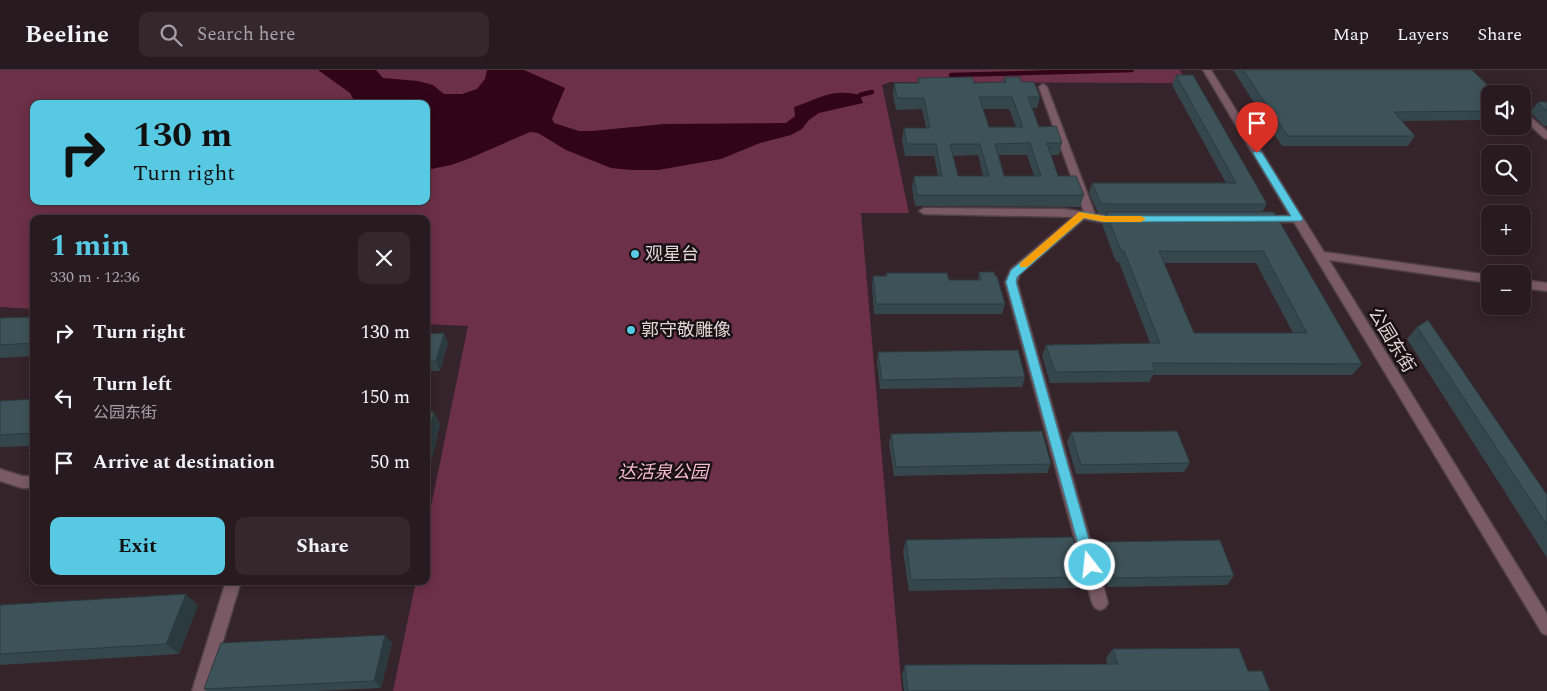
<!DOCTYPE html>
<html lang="en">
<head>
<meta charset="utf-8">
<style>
	body { margin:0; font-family:Spectral,"Noto Sans SC",serif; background:#34282d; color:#f1f3f6; height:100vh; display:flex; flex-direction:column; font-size:19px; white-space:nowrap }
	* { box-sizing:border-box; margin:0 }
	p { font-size:16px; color:#a5a1a5 }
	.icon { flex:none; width:28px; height:28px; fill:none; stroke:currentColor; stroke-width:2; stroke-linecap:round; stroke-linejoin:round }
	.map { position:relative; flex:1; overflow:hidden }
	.panel { position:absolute; left:30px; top:145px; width:400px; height:370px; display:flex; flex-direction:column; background:#281b20; border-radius:10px; box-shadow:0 2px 12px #0003,0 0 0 1px #44393e }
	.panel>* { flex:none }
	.guide { position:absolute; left:30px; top:30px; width:400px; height:105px; border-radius:10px; box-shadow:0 2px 12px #0003,0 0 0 1px #44393e; background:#58c9e3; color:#111; overflow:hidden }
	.fabs { position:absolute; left:1481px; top:15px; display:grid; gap:10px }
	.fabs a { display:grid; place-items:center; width:50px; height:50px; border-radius:10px; background:#281b20; box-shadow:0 2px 12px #0003,0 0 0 1px #44393e; font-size:25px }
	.pin { position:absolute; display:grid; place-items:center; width:42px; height:42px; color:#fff; margin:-51px -21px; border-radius:50% 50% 50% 0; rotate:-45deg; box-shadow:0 0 5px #0007 }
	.pin .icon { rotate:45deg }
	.me { position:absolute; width:55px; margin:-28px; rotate:344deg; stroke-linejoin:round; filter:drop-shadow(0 0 4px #0008) }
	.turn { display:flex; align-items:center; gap:18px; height:105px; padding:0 20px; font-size:22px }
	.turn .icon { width:65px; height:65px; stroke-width:2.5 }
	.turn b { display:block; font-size:35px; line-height:42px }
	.round { display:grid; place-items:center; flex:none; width:52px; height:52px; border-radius:10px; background:#34282d }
	.overview { display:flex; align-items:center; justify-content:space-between; height:85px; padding:0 20px }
	h1 { font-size:30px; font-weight:700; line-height:38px; color:#58c9e3 }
	.button { display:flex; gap:10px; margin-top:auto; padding:10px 20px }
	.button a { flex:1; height:58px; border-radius:10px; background:#58c9e3; color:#111; font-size:20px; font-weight:700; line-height:58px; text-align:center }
	.button a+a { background:#34282d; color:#f1f3f6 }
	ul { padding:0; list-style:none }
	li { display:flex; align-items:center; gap:15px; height:65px; padding:0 20px }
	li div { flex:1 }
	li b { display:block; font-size:19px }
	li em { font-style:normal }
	header { display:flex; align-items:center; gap:30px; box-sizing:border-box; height:70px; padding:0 25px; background:#281b20; border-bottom:1px solid #44393e }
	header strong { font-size:24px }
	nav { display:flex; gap:28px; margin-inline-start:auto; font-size:18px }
	.search { width:350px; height:45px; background:#34282d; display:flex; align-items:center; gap:12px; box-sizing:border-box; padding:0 18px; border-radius:10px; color:#a5a1a5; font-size:19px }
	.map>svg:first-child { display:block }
	.green { fill:#6d3049; fill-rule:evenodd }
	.water { fill:#310419 }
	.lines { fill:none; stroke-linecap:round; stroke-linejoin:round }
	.stream { stroke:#310419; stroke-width:4.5 }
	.minor-casing { stroke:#504046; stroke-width:3 }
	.minor { fill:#795a65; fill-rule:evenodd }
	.wall { fill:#35474d; fill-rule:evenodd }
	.shaded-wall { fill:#2b3a3e }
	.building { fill:#3e5359; stroke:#2b3a3e; fill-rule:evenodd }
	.route { fill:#58c9e3; stroke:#398394 }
	.slow { fill:#f59e0b }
	.poi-dot { fill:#58c9e3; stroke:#181012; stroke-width:2 }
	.labels { text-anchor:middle; stroke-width:5; stroke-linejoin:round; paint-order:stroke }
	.poi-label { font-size:18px; fill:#e0d4d7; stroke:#181012; text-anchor:start }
	.street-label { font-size:18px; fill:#e0d4d7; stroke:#181012 }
	.park-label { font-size:18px; font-style:italic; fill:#fabdd2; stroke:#181012 }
</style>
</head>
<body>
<header>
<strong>Beeline</strong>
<div class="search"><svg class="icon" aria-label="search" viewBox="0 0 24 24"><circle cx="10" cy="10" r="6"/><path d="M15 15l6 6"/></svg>Search here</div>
<nav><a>Map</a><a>Layers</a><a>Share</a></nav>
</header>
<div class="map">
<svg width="1547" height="621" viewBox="0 0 1547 621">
	<rect width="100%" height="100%" fill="#35242a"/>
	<path class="green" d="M0 0H1180L1187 13 890 12 882 15 909 143H861L902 621H393L416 511H426V461L468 256 426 254V149H34V239L0 237ZM34 34H426V131H34Z"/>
	<path class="water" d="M318 0H376L383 8 418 11 433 15 444 24H462L477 19 485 9 487 0H524L565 18 552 49 554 53 579 61H592L664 54 786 53 795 46 794 37C821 28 831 18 860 25L863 33 819 43 809 50 802 59 791 65 760 73 721 89 658 100H632L611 98 566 80 538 63 530 62 468 89 451 95 426 100V34H356L350 23Z"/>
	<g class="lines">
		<g class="stream">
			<polyline points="951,5 1132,0"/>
			<polyline points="860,25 872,22"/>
		</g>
		<g class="minor-casing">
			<g id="minor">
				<polygon points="1203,0 1211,0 1324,182 1490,205 1490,213 1329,190 1547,544 1547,565 1542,563 1294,152 1261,152 1256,149 1261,146 1290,146"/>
				<path d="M1043 14 1047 17 1095 144 1121 146 1126 149C1117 157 1095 151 1084 149L1020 204 1017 212 1108 533 1105 538 1100 540 1095 538 1092 533 1005 212 1011 199 1073 147 924 144 919 141 924 138 1065 139 1084 142 1039 17Z"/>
				<polygon points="1522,40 1547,61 1547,69 1544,68 1522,48"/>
				<polygon points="1522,210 1547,213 1547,221 1522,218"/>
				<polygon points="0,399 22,406 34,406 34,418 22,418 0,411"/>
				<polygon points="226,511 241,511 208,621 192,621"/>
			</g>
		</g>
		<use href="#minor" class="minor"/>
	</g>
	<g class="wall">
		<polygon points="1233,0 1472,0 1490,24 1490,50 1402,51 1415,66 1408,76 1282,76"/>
		<path d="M1176 5 1267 134 1262 142 1362 294 1352 305H1153L1149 312 1050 313 1042 286 1046 275 1150 273 1119 192H1116L1102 154 1105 144 1098 143 1089 123 1092 113H1226L1172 15ZM1164 193H1256L1293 263H1194Z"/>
		<path d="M1004 7 1021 12 1040 27 1037 38H1032L1039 57 1062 73 1059 85H1051L1058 106 1084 125 1080 137 915 136 912 118 914 106H938L934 86H905L902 70 904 58H926L922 39 896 40 893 25 894 13H917L918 8 974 13 1003 12ZM983 39H1009L1016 57H989ZM978 85 983 106H958L953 86ZM999 85H1027L1034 106H1004Z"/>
		<polygon points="1538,32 1547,32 1547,56 1544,56 1530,42"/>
		<polygon points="979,202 1005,234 1002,244 874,244 872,216 873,206 886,206 886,203 949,210 978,210"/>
		<polygon points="34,247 34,286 0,288 0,248"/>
		<polygon points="1417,257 1547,425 1547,488 1407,269"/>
		<polygon points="444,263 448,273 440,301 426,301 426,264"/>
		<polygon points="878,282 1025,307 1022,317 880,319 877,291"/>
		<polygon points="34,329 34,389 28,384 33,376 0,377 0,331"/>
		<polygon points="426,342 440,354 432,389 426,389"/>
		<polygon points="1071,362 1190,393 1184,402 1076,404 1067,372"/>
		<polygon points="891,364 1051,394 1047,403 894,406 889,373"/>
		<polygon points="906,470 1084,507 1078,518 909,521 903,481"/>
		<polygon points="1103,472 1234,506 1227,515 1108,517 1098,481"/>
		<polygon points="0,535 198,535 179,584 0,595"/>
		<polygon points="392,573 381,618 317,621 207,621 204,619"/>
		<polygon points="1113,579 1248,601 1270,621 904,621 902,604 905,595 1107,594 1106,588"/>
	</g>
	<g class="shaded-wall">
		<polygon points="444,263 448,273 440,301 436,291"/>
		<polygon points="34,342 34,353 29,349"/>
		<polygon points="434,342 440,354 432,389 426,378 426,375"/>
		<polygon points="186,524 198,535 179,584 166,574"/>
		<polygon points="385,565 392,573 381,618 374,611"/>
	</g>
	<g class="building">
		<polygon points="1243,0 1472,0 1497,24 1490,24 1490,41 1394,42 1415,66 1288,66"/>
		<polygon points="1176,5 1193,5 1267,134 1108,134 1101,133 1092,113 1236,113"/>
		<path d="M972 7 974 13 1006 12 1004 7H1020L1021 12H1034L1040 27H1028L1039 57 1056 56 1062 73H1047L1058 106H1076L1084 125H917L914 106H942L936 74H907L904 58H930L924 28H897L894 13H919L918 8ZM979 27H1012L1023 57H989ZM1030 73 1041 106H1004L995 74ZM950 74H980L989 106H958Z"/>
		<polygon points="1538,32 1547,32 1547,41"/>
		<path d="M1106 142H1274L1362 294 1152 293 1155 301 1055 302 1046 275 1160 273 1124 181H1121ZM1159 181H1263L1307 263H1194Z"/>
		<polygon points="979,202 994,202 995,206 997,206 1005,234 876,234 873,206 887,206 886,203 947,203 949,210 981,210"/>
		<polygon points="34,247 34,273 0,275 0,248"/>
		<polygon points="1428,250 1547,425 1547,455 1417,257"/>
		<polygon points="444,263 436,291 426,292 426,264"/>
		<polygon points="1018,280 1025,307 882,310 878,282"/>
		<polygon points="34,329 34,342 29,349 34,349 34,363 0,365 0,331"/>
		<polygon points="426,342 434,342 426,375"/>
		<polygon points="1042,361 1051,394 896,397 891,364"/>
		<polygon points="1177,361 1190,393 1081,395 1071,362"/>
		<polygon points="34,375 34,384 28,384"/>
		<polygon points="1073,467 1084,507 911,510 906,470"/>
		<polygon points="1220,470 1234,506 1114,508 1103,472"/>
		<polygon points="186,524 166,574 0,584 0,535"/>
		<polygon points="385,565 374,611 204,619 221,573"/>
		<polygon points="1239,578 1248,601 1262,601 1270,621 908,621 905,595 1118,594 1113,579"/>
	</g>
	<polygon class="route" points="1257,80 1262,83 1303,149 1301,151 1104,152 1084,148 1017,207 1016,212 1096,495 1095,499 1090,501 1085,499 1006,212 1011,200 1082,142 1104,146 1291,146 1253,83"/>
	<polygon class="slow" points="1079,142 1104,146 1141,146 1146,149 1141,152 1104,152 1084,148 1027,197 1020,197 1020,193"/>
	<g class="poi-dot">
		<circle cx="635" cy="184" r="5"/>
		<circle cx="631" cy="260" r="5"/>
	</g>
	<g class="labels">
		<g class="poi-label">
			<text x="645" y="190">观星台</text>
			<text x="641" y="266">郭守敬雕像</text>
		</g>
		<g class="street-label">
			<text transform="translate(1392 270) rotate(59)" y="6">公园东街</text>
		</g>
		<g class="park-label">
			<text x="663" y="408">达活泉公园</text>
		</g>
	</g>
</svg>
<div class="fabs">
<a><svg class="icon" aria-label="sound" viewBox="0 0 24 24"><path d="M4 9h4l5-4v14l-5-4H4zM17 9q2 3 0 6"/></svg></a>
<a><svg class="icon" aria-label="search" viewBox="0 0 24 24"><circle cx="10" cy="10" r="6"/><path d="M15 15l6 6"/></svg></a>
<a>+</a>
<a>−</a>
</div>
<div class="pin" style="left:1257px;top:83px;background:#d93025"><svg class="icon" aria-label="arrive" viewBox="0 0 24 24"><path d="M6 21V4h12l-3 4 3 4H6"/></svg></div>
<svg class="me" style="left:1090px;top:495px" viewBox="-20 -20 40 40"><circle r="17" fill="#58c9e3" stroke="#fff" stroke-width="3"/><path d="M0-11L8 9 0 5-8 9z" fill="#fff"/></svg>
<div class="guide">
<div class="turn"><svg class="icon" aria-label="right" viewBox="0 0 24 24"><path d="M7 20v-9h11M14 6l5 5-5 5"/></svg><div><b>130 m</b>Turn right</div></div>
</div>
<section class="panel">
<div class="overview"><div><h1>1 min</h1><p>330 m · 12:36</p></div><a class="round"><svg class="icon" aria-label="close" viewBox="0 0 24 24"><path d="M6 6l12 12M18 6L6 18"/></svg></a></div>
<ul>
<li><svg class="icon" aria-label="right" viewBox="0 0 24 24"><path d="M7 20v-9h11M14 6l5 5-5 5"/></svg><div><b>Turn right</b></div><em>130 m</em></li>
<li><svg class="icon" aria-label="left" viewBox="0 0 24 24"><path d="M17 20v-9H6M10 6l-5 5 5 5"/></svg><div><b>Turn left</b><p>公园东街</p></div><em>150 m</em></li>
<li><svg class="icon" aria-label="arrive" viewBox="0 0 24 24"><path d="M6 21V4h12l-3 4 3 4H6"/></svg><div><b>Arrive at destination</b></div><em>50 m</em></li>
</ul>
<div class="button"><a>Exit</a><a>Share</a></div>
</section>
</div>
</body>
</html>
